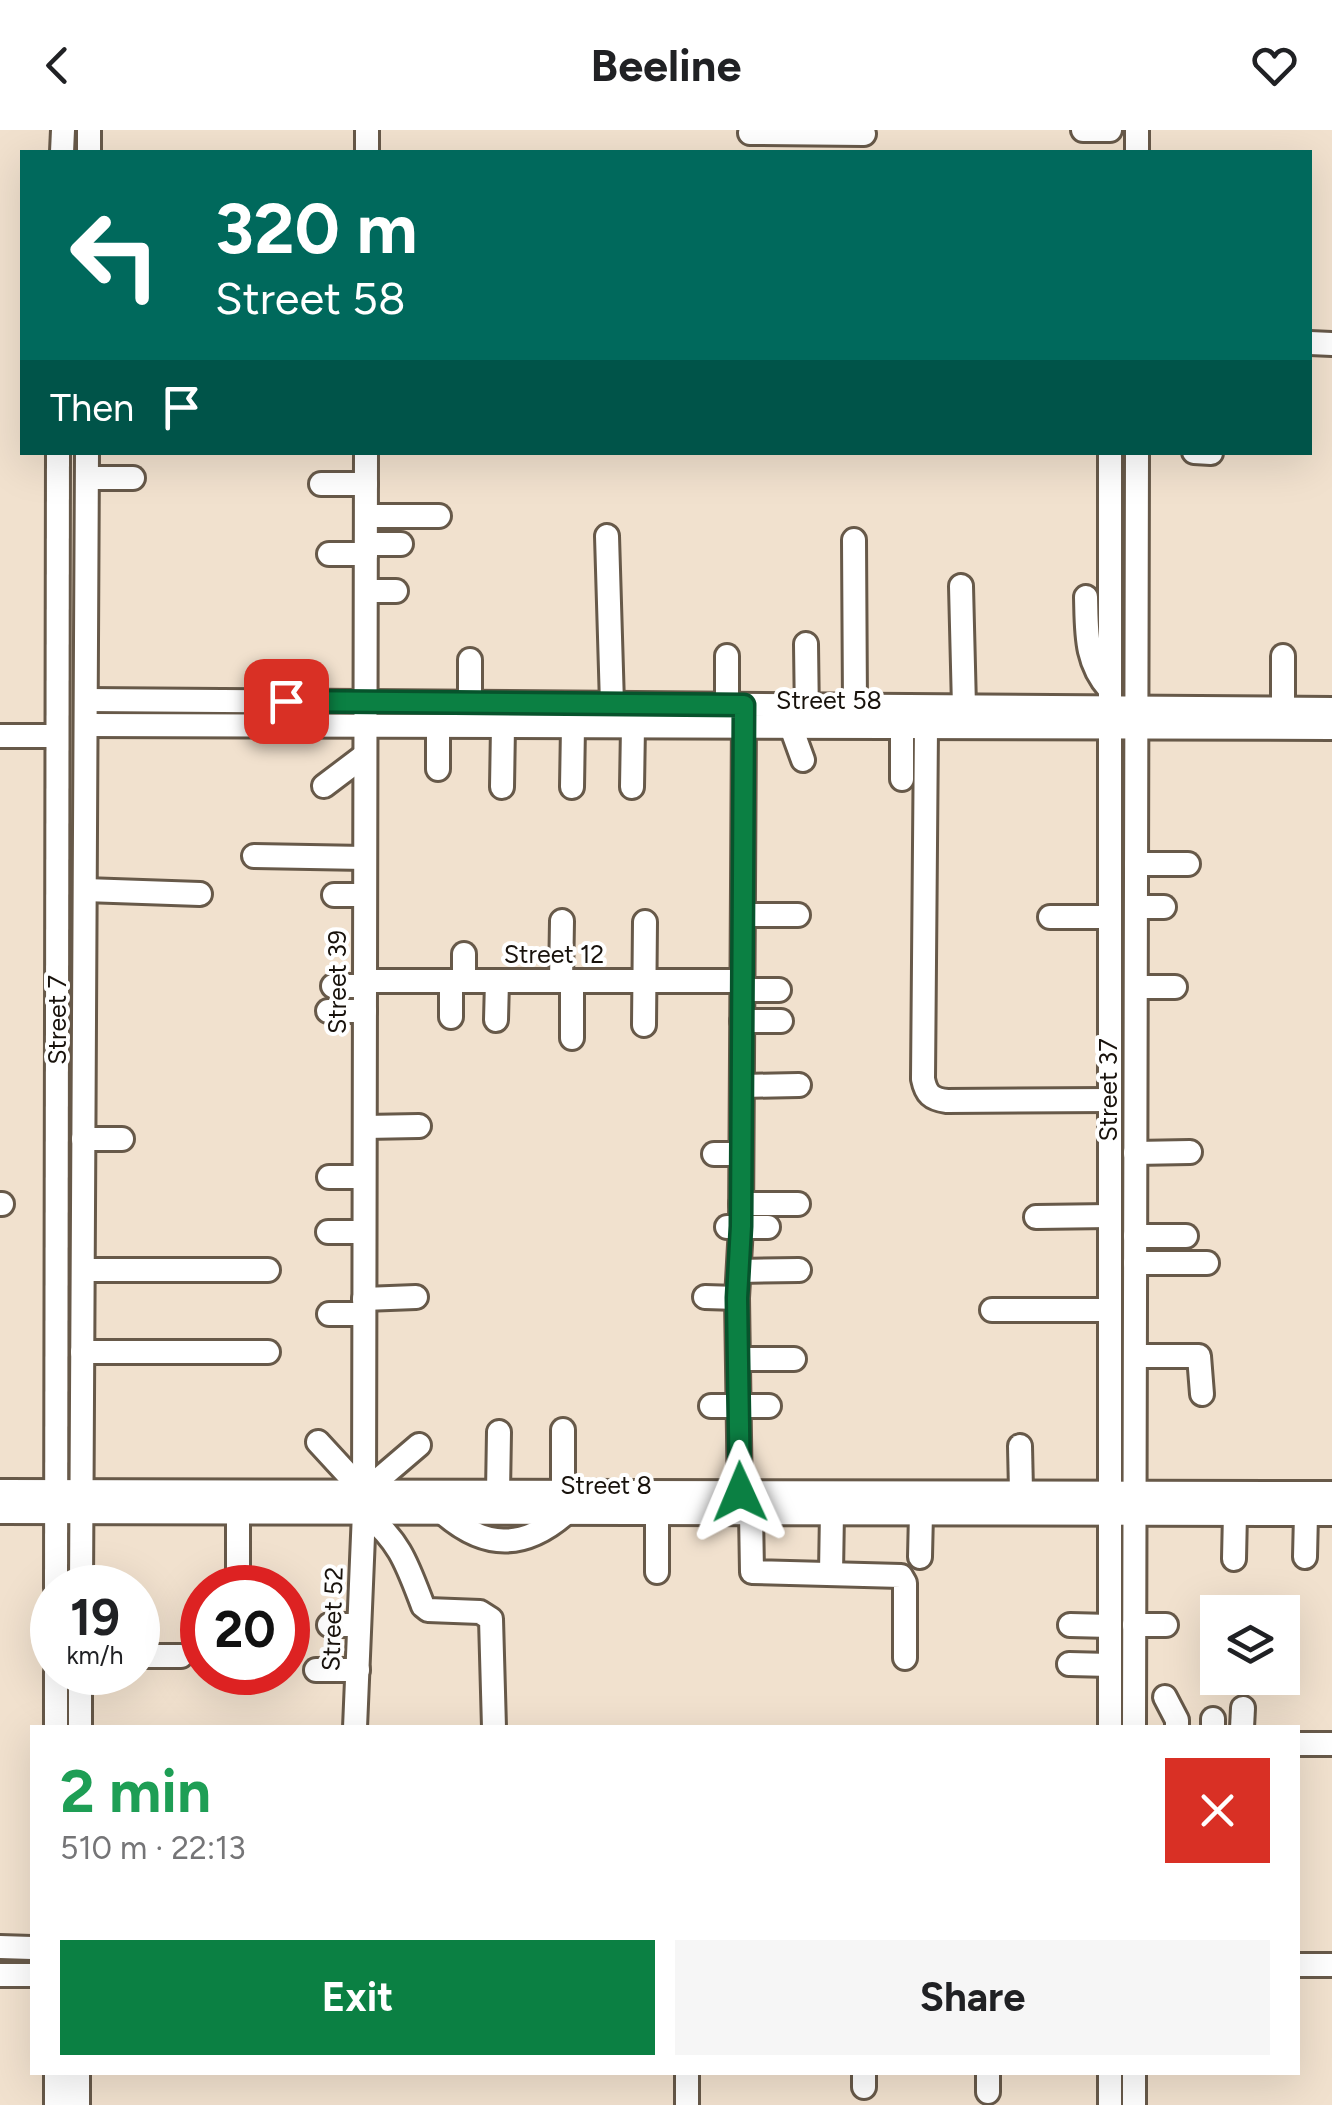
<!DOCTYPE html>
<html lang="en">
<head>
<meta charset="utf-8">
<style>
	body { margin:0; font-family:Figtree,sans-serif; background:#f6f6f6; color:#202124; height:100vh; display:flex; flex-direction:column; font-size:38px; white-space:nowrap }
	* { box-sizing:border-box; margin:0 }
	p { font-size:32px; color:#757577 }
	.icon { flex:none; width:55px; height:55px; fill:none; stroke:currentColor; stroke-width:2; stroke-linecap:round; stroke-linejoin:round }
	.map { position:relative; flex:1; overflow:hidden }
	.panel { position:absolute; left:30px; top:1595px; width:1270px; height:350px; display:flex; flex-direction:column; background:#fff; border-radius:0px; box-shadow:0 10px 40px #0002 }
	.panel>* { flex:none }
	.banner { position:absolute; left:20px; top:20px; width:1292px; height:305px; border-radius:0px; box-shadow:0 10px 40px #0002; background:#00695c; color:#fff; overflow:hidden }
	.tools { position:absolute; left:1200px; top:1465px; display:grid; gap:20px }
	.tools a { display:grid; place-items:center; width:100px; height:100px; border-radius:0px; background:#fff; box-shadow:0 10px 40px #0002; font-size:50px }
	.speed { position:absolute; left:30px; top:1435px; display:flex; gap:20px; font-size:50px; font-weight:700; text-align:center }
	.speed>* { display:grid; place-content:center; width:130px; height:130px; border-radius:50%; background:#fff; box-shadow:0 10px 40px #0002; line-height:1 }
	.speed small { font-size:25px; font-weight:400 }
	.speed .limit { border:15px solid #d22; background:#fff; color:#111 }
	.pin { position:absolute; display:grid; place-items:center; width:85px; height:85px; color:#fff; margin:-42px; border-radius:20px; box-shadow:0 5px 15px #0006 }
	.me { position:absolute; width:110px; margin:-55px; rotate:359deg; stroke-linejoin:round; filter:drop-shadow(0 0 8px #0008) }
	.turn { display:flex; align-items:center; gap:35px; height:210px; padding:0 30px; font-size:45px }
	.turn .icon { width:130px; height:130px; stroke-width:2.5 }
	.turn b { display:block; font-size:70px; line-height:85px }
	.then { display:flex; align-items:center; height:95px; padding:0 30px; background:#0003; gap:20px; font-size:38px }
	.round { display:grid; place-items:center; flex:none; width:105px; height:105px; border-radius:0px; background:#f6f6f6 }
	.overview { display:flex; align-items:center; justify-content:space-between; height:170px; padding:0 30px }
	h1 { font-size:60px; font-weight:700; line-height:75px; color:#1e9e55 }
	.cta { display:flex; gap:20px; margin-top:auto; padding:20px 30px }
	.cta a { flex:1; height:115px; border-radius:0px; background:#0b8043; color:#fff; font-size:40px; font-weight:700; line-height:115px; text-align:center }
	.cta a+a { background:#f6f6f6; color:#202124 }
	header { display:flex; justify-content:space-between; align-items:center; height:130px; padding:0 30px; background:#fff; font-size:45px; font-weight:700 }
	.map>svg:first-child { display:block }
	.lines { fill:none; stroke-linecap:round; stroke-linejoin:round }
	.minor-casing { stroke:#675949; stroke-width:28 }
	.minor { stroke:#fff; stroke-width:22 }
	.route-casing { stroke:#07532c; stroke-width:25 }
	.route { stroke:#0b8043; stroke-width:18 }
	.labels { text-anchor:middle; stroke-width:8; stroke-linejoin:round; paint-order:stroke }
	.street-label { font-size:25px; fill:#18120c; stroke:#fff }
</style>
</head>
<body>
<header><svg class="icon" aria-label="back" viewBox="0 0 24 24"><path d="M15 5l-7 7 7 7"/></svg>Beeline<svg class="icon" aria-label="heart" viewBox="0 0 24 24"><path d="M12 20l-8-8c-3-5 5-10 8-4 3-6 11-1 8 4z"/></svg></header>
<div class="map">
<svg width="1332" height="1975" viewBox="0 0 1332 1975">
	<rect width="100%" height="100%" fill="#f1e1ce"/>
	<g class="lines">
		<g class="minor-casing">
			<g id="minor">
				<polyline points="1083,0 1110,0"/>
				<polyline points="750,3 864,4"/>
				<polyline points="62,22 63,0"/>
				<polyline points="89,22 89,0"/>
				<polyline points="367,22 367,0"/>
				<polyline points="1137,22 1137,0"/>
				<polyline points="1310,213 1332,214"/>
				<polyline points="1110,322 1110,1598"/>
				<polyline points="1194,322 1211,323"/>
				<polyline points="87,348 133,348"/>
				<polyline points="321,354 366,354"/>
				<polyline points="366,386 439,386"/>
				<polyline points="607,406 612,574"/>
				<polyline points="854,410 855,576"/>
				<polyline points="366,414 401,414"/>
				<polyline points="329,424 366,424"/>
				<polyline points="961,456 964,577"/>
				<polyline points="366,461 396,461"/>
				<path d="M1086 467C1087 503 1085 532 1110 560"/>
				<polyline points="806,514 807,589"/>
				<polyline points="727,526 727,575"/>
				<polyline points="86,570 1332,579"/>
				<polyline points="470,573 470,530"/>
				<polyline points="1283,579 1283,526"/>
				<polyline points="86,595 1332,598"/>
				<polyline points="791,597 803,630"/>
				<polyline points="902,597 902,649"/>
				<path d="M926 598 923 949C926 964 931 969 947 971L1110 970"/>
				<polyline points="0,606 57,606"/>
				<polyline points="438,639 438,596"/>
				<polyline points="324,656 365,625"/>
				<polyline points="502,657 503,597"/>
				<polyline points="572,657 573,597"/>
				<polyline points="632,657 633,597"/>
				<polyline points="254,726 365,728"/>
				<polyline points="1136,734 1188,734"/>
				<polyline points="85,760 200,764"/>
				<polyline points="334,765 365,765"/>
				<polyline points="1136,777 1164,777"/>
				<polyline points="743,785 798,785"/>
				<polyline points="1050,787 1110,787"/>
				<polyline points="365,851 742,851"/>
				<polyline points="464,851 464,824"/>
				<polyline points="561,851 562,791"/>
				<polyline points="333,856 365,856"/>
				<polyline points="1136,857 1175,857"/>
				<polyline points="742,860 779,860"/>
				<polyline points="328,881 365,881"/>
				<polyline points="451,887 451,851"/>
				<polyline points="496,890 497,851"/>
				<polyline points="742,891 781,891"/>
				<polyline points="644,895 645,792"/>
				<polyline points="572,908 572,851"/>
				<polyline points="742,956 799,955"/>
				<polyline points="365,997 419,996"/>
				<polyline points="83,1009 122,1009"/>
				<polyline points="1135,1023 1190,1022"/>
				<polyline points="714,1024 741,1024"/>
				<polyline points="329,1047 364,1047"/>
				<polyline points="0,1074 2,1074"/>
				<polyline points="741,1074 798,1074"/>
				<polyline points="1036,1087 1110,1086"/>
				<polyline points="727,1097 768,1097"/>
				<polyline points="328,1102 364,1102"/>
				<polyline points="1135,1106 1186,1106"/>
				<polyline points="1135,1133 1207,1133"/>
				<polyline points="83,1140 268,1140"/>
				<polyline points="739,1141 799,1140"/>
				<polyline points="705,1167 737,1168"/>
				<polyline points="364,1169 416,1167"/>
				<polyline points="992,1180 1110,1180"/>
				<polyline points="329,1184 364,1184"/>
				<polyline points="82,1222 268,1222"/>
				<polyline points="1135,1226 1199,1226 1202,1264"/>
				<polyline points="738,1229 794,1229"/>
				<polyline points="711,1276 769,1276"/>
				<polyline points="318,1312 364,1362 419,1315"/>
				<polyline points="1020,1316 1021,1361"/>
				<polyline points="0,1361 1332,1363"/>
				<polyline points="498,1362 499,1302"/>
				<polyline points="563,1362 563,1300"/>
				<polyline points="740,1374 737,1168 741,1097 744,586"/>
				<path d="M441 1381C483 1419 523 1421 566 1383"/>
				<polyline points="0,1382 1332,1384"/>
				<polyline points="238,1382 238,1458"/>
				<path d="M364 1382C400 1411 407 1434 423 1476L428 1480 480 1482 491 1489 494 1598"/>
				<polyline points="751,1382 752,1442 901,1446 905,1453 905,1528"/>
				<polyline points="920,1427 921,1383"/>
				<polyline points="1305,1427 1306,1384"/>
				<polyline points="1234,1429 1235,1383"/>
				<polyline points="657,1442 657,1383"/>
				<polyline points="831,1443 832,1382"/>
				<polyline points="56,1458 58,322"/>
				<polyline points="81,1458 87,322"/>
				<polyline points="329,1495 359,1495"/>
				<polyline points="1070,1495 1110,1496"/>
				<polyline points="1134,1495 1166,1495"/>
				<polyline points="138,1526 181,1526"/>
				<polyline points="1069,1534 1110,1535"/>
				<polyline points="316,1540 358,1540"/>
				<polyline points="56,1542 56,1598"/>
				<polyline points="1165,1567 1177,1590 1177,1598"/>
				<polyline points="80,1598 80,1542"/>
				<polyline points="355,1598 364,1382 366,322"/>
				<polyline points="1134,1598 1137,322"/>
				<polyline points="1213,1598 1213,1589"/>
				<polyline points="1242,1598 1243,1578"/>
				<polyline points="1298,1614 1332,1614"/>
				<polyline points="0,1817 32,1818"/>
				<polyline points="1298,1835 1332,1835"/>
				<polyline points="0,1845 32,1845"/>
				<polyline points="687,1942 687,1975"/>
				<polyline points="864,1957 864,1942"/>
				<polyline points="988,1962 988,1942"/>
				<polyline points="56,1975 56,1942"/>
				<polyline points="78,1975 78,1942"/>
				<polyline points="1110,1975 1110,1942"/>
				<polyline points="1134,1975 1134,1942"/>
			</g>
		</g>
		<use href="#minor" class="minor"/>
	</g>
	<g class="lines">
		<g class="route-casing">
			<polyline id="route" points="286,571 744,575 741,1096 737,1168 740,1362"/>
		</g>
		<use href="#route" class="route"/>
	</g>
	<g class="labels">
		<g class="street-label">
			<text x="829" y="579">Street 58</text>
			<text x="554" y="833">Street 12</text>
			<text transform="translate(337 852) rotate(-90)" y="9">Street 39</text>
			<text transform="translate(57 890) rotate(-90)" y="9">Street 7</text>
			<text transform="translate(1108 960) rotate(-90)" y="9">Street 37</text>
			<text x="606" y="1364">Street 8</text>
			<text transform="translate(332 1489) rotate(-88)" y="9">Street 52</text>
		</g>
	</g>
</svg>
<div class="tools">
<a><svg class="icon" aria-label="layers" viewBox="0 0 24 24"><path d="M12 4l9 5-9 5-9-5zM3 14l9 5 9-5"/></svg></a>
</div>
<div class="speed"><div>19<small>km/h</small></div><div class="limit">20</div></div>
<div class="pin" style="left:286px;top:571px;background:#d93025"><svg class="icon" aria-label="arrive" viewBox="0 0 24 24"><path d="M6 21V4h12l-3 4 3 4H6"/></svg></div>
<svg class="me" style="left:740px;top:1362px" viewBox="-20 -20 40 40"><path d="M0-17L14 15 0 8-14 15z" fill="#0b8043" stroke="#fff" stroke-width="4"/></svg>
<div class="banner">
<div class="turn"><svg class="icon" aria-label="left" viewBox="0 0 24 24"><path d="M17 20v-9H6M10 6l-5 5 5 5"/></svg><div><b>320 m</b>Street 58</div></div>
<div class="then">Then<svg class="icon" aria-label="arrive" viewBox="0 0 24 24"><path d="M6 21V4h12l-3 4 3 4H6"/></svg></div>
</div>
<section class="panel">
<div class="overview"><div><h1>2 min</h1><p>510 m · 22:13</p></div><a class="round" style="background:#d93025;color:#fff"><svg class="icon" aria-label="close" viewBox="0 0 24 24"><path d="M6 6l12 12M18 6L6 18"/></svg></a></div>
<div class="cta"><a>Exit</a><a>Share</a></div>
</section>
</div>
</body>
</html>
